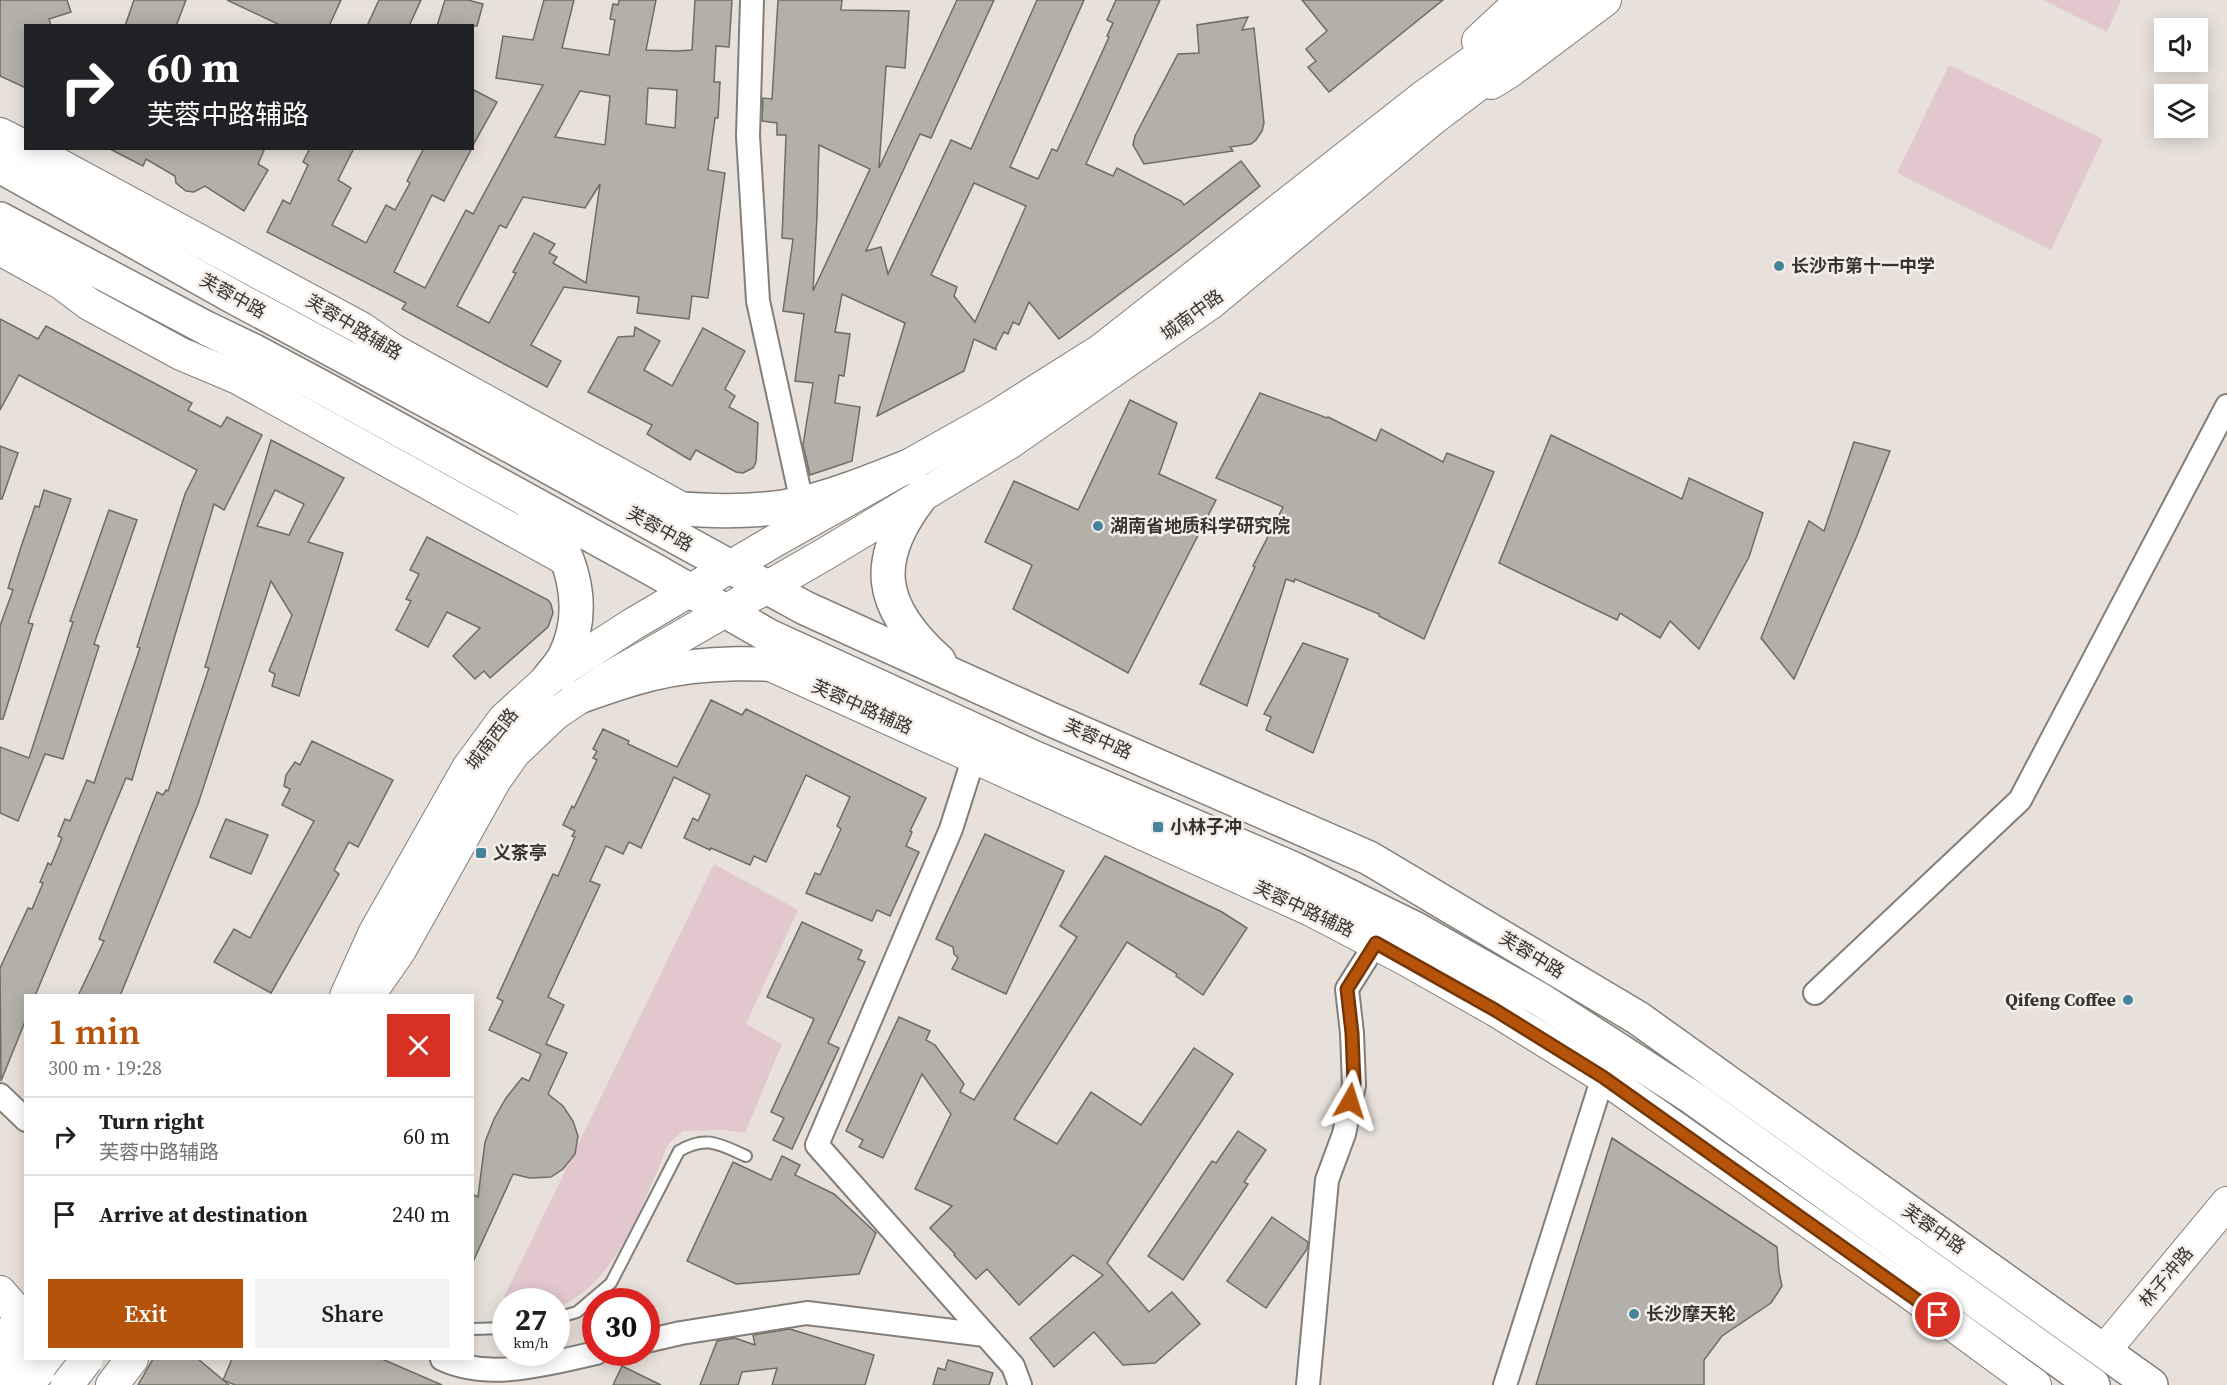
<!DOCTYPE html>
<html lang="en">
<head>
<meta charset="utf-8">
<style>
	body { margin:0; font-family:"Source Serif 4","Noto Sans SC",serif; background:#f2f2f2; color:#202124; height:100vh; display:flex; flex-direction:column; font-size:22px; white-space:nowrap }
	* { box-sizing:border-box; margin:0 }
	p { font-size:20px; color:#757577 }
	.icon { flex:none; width:33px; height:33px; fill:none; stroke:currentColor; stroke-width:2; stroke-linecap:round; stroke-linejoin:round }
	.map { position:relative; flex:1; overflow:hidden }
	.drawer { position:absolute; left:24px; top:994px; width:450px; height:366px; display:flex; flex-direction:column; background:#fff; border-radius:0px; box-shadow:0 3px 15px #0003 }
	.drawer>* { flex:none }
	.banner { position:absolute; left:24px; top:24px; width:450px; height:126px; border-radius:0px; box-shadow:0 3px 15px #0003; background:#202124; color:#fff; overflow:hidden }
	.fabs { position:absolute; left:2154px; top:18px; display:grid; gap:12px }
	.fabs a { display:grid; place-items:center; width:54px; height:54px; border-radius:0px; background:#fff; box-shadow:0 3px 15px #0003; font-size:30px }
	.speed { position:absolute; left:492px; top:1288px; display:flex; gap:12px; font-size:30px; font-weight:700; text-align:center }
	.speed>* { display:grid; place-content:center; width:78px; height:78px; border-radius:50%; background:#fff; box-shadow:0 3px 15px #0003; line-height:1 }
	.speed small { font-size:15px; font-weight:400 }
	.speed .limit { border:9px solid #d22; background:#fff; color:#111 }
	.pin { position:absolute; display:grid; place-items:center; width:51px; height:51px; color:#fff; margin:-26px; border:3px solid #fff; border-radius:50%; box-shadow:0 2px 6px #0007 }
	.me { position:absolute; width:66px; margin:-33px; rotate:6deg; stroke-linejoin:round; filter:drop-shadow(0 0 4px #0008) }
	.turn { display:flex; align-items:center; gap:21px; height:126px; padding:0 24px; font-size:27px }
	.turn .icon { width:78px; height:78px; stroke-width:2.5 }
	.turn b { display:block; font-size:42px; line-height:51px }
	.round { display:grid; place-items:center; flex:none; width:63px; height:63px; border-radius:0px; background:#f2f2f2 }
	.overview { display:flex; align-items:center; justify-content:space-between; height:102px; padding:0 24px }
	h1 { font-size:36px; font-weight:600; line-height:45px; color:#b45309 }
	.primary-button { display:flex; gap:12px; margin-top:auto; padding:12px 24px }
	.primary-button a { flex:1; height:69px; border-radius:0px; background:#b45309; color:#fff; font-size:24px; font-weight:600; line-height:69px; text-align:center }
	.primary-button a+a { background:#f2f2f2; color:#202124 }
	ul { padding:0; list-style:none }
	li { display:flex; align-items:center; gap:18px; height:78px; padding:0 24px; border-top:2px solid #e0e0e0 }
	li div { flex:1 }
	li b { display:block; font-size:22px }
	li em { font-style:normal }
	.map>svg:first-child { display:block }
	.green { fill:#e2c7cf }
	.building { fill:#b2b0a8; stroke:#6e6c65; stroke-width:1.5; fill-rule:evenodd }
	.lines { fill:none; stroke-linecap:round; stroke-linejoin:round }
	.lane-casing { stroke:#847e78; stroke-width:14 }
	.street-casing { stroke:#847e78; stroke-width:26 }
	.secondary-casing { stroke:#847e78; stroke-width:34 }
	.primary-casing { stroke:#847e78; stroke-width:36 }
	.lane { stroke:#fff; stroke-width:10 }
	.street { stroke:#fff; stroke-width:22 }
	.secondary { stroke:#fff; stroke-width:32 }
	.primary { stroke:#fff; stroke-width:33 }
	.secondary-bridge-casing { stroke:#847e78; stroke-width:34; stroke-linecap:butt }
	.secondary-bridge { stroke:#fff; stroke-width:32 }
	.route-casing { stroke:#753606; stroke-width:15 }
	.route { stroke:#b45309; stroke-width:10 }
	.poi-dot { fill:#468599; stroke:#f5eee8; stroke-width:2 }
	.labels { text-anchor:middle; stroke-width:5; stroke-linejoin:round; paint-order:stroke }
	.poi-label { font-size:18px; font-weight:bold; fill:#363331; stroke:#f5eee8; text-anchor:start }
	.street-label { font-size:18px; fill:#363331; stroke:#f5eee8 }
</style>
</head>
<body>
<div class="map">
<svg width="2227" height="1385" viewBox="0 0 2227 1385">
	<rect width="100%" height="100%" fill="#e8e1db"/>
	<g class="green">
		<polygon points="2043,0 2121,0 2107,32"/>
		<polygon points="1949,65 2103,139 2051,250 1897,173"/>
		<path d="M714 864 798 910 746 1024 782 1044 745 1133 723 1130 683 1131 669 1143C643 1201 620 1281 557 1308L556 1302H544L529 1295 525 1302 504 1297Z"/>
	</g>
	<g class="building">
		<polygon points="0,0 67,0 71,12 49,19 51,26 26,26 26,88 0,76"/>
		<polygon points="134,0 186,0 176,26 125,26"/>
		<polygon points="227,0 341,0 329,26 282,26"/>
		<polygon points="379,0 421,0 409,26 367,26"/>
		<polygon points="445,0 468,0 483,4 477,26 437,26"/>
		<path d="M544 0H574L562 48 609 55 615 20 610 19 613 4 618 5 619 0H656L646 50 677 51 692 50 695 0H732L729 47 716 46 714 82H720L718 118H715L708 170 725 173 708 298 692 296 689 319 637 313 639 297 564 287 531 345 561 361 547 387 402 309 406 303 267 232 283 200 290 204 308 165 303 162 310 148H354L338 180 351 188 332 225 366 243 386 205 395 210 410 183 407 181 424 148H472L444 201 432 195 394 272 425 288 466 210 473 214 543 85 496 78 503 36 533 40ZM648 88 677 90 675 128 646 124ZM580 91 610 96 605 145 555 137ZM600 184 586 283 553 263 557 257 549 253 555 244 534 233 513 272 516 273 489 323 457 306 500 225 506 228 523 197 585 208Z"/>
		<path d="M778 0H842L841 10 909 11 905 68 886 66 879 168 957 0H994L931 138 920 134 866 251 881 247 888 274 951 140 971 149 1037 0H1084L1010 167 1038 179 1052 149 1057 151 1109 37 1107 36 1113 23 1107 20 1116 0H1160L1086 164 1113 176 1117 168 1181 201 1184 205 1241 161 1260 186 1179 250 1059 339 1029 302 1019 325 1013 322 1008 334 1004 332 995 349 997 350 974 339 964 371 877 416 905 323 842 294 835 332 850 334 844 376 839 375 835 403 860 407 852 461 810 475 803 445 813 383 795 381 804 314 783 311 793 239 782 238 786 135H777V123L762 121 763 98 772 99ZM819 145 870 169 813 291 817 216ZM974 183 1026 206 975 322 954 296 957 287 931 275Z"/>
		<polygon points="1302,0 1443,0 1329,92 1308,67 1316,61 1306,49 1327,31"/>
		<polygon points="1248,17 1242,30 1254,28 1264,123 1262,131 1256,140 1251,144 1230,147 1233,151 1144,164 1133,145 1135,136 1178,54 1199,53 1197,25"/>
		<polygon points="472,89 497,102 472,147"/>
		<polygon points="108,148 265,148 258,164 268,170 244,211 205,186 194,192 186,191 176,183 175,176 146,159 143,166"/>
		<polygon points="0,319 38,339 46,326 192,403 188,410 221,427 227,417 262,435 224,510 214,504 132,780 126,778 35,996 26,996 26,1019 1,1081 0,968 28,908 32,909 43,883 40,882 48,863 51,865 62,838 58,836 65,819 70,821 87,780 94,783 140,648 137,647 185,494 197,470 19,375 0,410"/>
		<polygon points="635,327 660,341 644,370 672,386 703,328 745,351 725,389 735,396 729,407 758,423 756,462 753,468 743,473 736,472 696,450 690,460 647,434 652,425 588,392 618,337 634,336"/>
		<polygon points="1260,393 1327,418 1328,417 1376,441 1381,429 1443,462 1447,453 1494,472 1424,639 1379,616 1379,614 1295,579 1294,582 1286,579 1247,706 1200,684 1255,567 1253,566 1283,507 1216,478"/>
		<polygon points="1130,400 1177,423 1159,474 1216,500 1128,673 1013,609 1032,565 985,542 1014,481 1078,510"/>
		<polygon points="1551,435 1682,499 1689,478 1763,513 1749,557 1699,649 1670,621 1660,638 1620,613 1617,620 1499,563"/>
		<path d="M271 440 344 478 308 542 343 553 299 696 272 686 275 674 269 671 292 615 271 581 198 804 120 996H78L104 941 99 939 157 792 163 795 166 790 168 791 209 668 205 667ZM275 490 304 504 289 535 257 526Z"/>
		<polygon points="1854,442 1890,451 1856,538 1794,679 1761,638 1809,521 1824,531"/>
		<polygon points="0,446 18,453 2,499 0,499"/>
		<polygon points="44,490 71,499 28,623 33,624 3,719 0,719 0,626 13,590 8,588 21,547 35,506 39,507"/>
		<polygon points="109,510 137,520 94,644 99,646 63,759 45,754 18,821 0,813 0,747 29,758 73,622 70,621"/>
		<polygon points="427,537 548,600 551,604 553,613 548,627 490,678 484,671 475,679 453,656 480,628 447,612 428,647 396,630 411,601 406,599 419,574 410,570"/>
		<polygon points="1303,643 1348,659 1313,753 1266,730 1271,717 1264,714"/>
		<polygon points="711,700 742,715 746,709 926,798 910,831 912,832 906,846 919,852 890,916 877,910 872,921 806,893 815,873 820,875 841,829 837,826 850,797 806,775 766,862 754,856 750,865 711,848 710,850 684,838 693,818 698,821 710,795 674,777 641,848 629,842 623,854 606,846 590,881 600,885 548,997 564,1005 546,1044 567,1053 548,1094 563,1106 573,1121 578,1136 575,1154 563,1169 551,1177 530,1178 513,1174 472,1264 472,1194 478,1197 485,1142 494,1119 506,1098 522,1078 529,1081 541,1054 489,1030 503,1001 497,998 553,874 558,876 575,837 572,836 575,831 563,825 572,806 574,808 597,760 593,758 597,751 593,749 603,729 629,741 628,744 677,767"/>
		<polygon points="312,741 393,780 358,847 349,842 334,870 339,874 271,993 214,962 234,929 250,938 314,821 282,805 290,789 284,786 286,775 295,762 300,765"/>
		<polygon points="226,819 268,835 251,874 210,857"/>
		<polygon points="985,834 1064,871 1006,994 952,969 958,958 954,954 953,947 936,939"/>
		<polygon points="1105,856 1222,912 1247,928 1203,995 1176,976 1177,974 1127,942 1014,1119 1057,1144 1091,1092 1141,1125 1194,1048 1233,1074 1107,1263 1149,1312 1172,1292 1200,1324 1155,1363 1123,1365 1094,1332 1054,1367 1030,1338 1103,1275 1073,1255 1019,1305 987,1269 976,1279 954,1255 955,1254 930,1228 952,1206 915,1189 951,1114 922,1074 883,1158 859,1147 863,1140 846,1131 899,1017 930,1031 926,1040 935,1045 964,1084 960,1092 974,1100 1077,937 1060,926"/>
		<polygon points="802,922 862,950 858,959 865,962 828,1043 839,1048 792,1149 773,1140 784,1118 771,1112 814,1019 767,997"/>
		<polygon points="1238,1131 1266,1150 1244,1182 1248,1184 1183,1280 1148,1256 1212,1161 1216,1163"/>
		<polygon points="1612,1138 1777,1247 1779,1272 1782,1286 1771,1303 1722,1336 1704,1360 1704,1385 1536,1385"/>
		<polygon points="782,1156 800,1165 795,1175 834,1194 876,1233 859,1274 736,1284 687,1261 733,1162 771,1180"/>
		<polygon points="1272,1217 1308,1242 1307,1249 1266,1308 1227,1281"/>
		<polygon points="790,1329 874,1355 865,1385 772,1385 777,1368 742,1372 738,1385 700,1385 717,1341 735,1338 755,1345 753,1335"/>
		<polygon points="153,1359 198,1359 229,1385 138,1385"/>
		<polygon points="232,1359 382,1359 442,1385 235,1385 223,1380"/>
		<polygon points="948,1360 993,1373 989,1385 933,1385 938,1368 945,1370"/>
		<polygon points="622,1366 661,1385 613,1385"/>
	</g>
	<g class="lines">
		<g class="lane-casing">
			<g id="lane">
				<path d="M556 1318 577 1312 611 1283 679 1151C706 1135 719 1144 746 1156"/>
				<polyline points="472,1329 506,1328"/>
			</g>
		</g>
		<g class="street-casing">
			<g id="street">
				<polyline points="752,0 748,136 758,301 802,503"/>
				<polyline points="978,744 951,829 817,1145 1013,1366 1020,1385"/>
				<polyline points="1815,993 2020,800 2227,406"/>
				<polyline points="0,1095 26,1120"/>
				<polyline points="646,1341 681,1333 807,1313 985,1335"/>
				<path d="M442 1359C489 1381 547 1364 596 1353"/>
				<polyline points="1308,1385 1327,1180 1344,1134 1354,1085 1352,1033 1347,989 1376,943"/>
				<polyline points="1505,1385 1603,1077"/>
			</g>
		</g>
		<g class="secondary-casing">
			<g id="secondary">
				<polyline points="1478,41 1522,0"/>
				<polyline points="1491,83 1509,72 1605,0"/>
				<polyline points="0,134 26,147"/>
				<polyline points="28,148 361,328 393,350 431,371 679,507"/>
				<polyline points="0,249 61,283 89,304 181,354 238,378 567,560"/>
				<polyline points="775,667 1311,910 1405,959 1495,1010 1603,1077 1907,1291 2035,1385"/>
				<polyline points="346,996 374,934 468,768 504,719 548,679 633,624 776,540 995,417 1101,350 1423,97 1483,54 1539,19 1563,0"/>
				<polyline points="368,996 400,950 495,780 514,753 555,714 605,680 825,554 1009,443 1212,302 1434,118 1504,65"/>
				<polyline points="0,1292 26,1322"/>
				<path d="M7 1333C14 1352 17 1365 11 1385"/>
				<polyline points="2104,1351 2227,1203"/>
				<polyline points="25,1385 51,1359"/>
				<polyline points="112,1385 132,1359"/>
			</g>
		</g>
		<g class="primary-casing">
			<g id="primary">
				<polyline points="0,166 232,296 516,449 805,608 1050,719 1369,858 1638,1018 2151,1385"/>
				<polyline points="0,219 206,328 254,351 327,390 654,570 769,636 1035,758 1294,869 1416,929 1541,1000 1693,1098 2093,1385"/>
				<path d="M922 495C871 560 878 607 939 661"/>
				<path d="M624 500C674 512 753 515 803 503 840 494 876 479 912 465"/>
				<path d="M534 509C572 548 589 606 565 656 561 664 554 671 548 679"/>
				<path d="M576 698C601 689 626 680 651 674 703 661 770 661 822 670"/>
			</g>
		</g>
		<use href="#lane" class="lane"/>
		<use href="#street" class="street"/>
		<use href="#secondary" class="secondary"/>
		<use href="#primary" class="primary"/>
		<g class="secondary-bridge-casing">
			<polyline id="secondary-bridge" points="67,1385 87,1359"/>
		</g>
		<use href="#secondary-bridge" class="secondary-bridge"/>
	</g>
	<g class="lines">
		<g class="route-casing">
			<polyline id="route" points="1350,1101 1354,1084 1352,1033 1347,989 1376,943 1495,1010 1603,1077 1938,1315"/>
		</g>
		<use href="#route" class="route"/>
	</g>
	<g class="poi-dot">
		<circle cx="1779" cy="266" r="6"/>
		<circle cx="1098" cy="526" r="6"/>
		<rect x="1152" y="821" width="12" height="12" rx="3"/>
		<rect x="475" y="847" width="12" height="12" rx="3"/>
		<circle cx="2128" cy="1000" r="6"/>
		<circle cx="1634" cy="1314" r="6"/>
	</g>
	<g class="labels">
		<g class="poi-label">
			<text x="1791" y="272">长沙市第十一中学</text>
			<text x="1110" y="532">湖南省地质科学研究院</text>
			<text x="1170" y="833">小林子冲</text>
			<text x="493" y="859">义茶亭</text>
			<text x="2116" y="1006" text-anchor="end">Qifeng Coffee</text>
			<text x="1646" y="1320">长沙摩天轮</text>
		</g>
		<g class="street-label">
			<text transform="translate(233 296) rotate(29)" y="6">芙蓉中路</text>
			<text transform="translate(1192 315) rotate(-36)" y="6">城南中路</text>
			<text transform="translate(354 327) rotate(31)" y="6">芙蓉中路辅路</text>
			<text transform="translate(660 529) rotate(29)" y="6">芙蓉中路</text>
			<text transform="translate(862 707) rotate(24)" y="6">芙蓉中路辅路</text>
			<text transform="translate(492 739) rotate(-52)" y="6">城南西路</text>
			<text transform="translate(1098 739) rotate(24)" y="6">芙蓉中路</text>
			<text transform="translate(1304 909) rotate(25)" y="6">芙蓉中路辅路</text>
			<text transform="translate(1532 955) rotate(31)" y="6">芙蓉中路</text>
			<text transform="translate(1934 1229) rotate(35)" y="6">芙蓉中路</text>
			<text transform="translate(2166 1277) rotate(-50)" y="6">林子冲路</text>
		</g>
	</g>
</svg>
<div class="fabs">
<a><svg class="icon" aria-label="sound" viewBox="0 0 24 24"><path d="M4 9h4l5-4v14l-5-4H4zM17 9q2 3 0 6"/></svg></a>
<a><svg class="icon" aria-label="layers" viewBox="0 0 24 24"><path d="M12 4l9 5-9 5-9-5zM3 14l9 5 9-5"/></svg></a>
</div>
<div class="speed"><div>27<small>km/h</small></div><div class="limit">30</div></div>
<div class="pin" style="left:1938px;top:1315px;background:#d93025"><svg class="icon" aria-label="arrive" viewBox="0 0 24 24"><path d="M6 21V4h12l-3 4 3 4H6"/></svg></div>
<svg class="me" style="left:1350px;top:1101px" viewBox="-20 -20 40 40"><path d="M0-17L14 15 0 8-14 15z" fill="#b45309" stroke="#fff" stroke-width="4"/></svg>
<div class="banner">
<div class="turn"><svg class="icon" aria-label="right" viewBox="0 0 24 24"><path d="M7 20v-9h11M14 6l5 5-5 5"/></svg><div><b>60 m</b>芙蓉中路辅路</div></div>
</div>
<section class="drawer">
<div class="overview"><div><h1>1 min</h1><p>300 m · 19:28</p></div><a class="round" style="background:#d93025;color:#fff"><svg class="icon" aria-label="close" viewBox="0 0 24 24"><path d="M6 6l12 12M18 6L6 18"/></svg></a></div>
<ul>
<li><svg class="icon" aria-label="right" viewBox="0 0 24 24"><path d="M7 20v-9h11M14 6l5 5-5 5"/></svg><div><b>Turn right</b><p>芙蓉中路辅路</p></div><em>60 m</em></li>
<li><svg class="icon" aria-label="arrive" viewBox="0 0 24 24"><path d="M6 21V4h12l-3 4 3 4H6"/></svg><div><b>Arrive at destination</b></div><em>240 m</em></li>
</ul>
<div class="primary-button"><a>Exit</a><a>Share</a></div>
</section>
</div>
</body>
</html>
